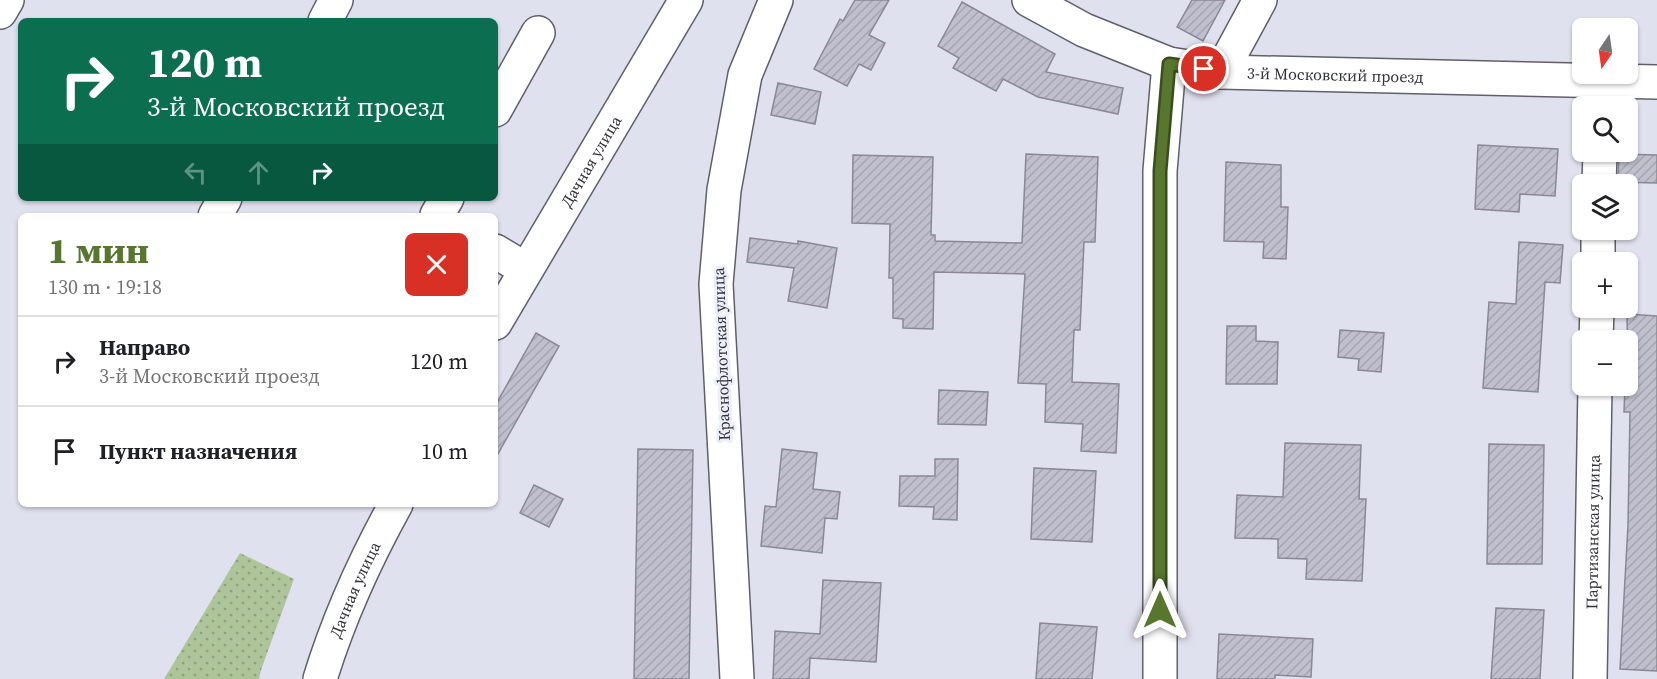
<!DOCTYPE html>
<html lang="ru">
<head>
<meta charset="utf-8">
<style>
	body { margin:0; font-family:"Source Serif 4",serif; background:#f2f2f2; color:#202124; height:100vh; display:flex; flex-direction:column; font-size:22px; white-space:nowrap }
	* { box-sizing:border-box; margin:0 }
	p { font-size:20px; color:#757577 }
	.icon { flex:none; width:33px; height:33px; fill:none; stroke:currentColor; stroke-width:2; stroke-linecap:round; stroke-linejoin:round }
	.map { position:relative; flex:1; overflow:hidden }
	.panel { position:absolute; left:18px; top:213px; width:480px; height:294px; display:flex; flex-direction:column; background:#fff; border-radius:9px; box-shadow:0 2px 4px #0004 }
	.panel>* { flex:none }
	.guide { position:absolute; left:18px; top:18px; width:480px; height:183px; border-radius:9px; box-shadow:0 2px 4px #0004; background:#0b6e4f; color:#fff; overflow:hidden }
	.needle { width:39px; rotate:193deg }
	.buttons { position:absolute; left:1572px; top:18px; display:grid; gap:12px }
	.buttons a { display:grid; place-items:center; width:66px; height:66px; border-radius:9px; background:#fff; box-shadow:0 2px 4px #0004; font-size:30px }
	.pin { position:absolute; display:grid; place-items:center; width:51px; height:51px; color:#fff; margin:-26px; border:3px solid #fff; border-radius:50%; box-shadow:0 2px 6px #0007 }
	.me { position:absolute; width:66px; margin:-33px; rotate:0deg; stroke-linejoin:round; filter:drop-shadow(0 0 4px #0008) }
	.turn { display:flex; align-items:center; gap:21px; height:126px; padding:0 30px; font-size:27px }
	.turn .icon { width:78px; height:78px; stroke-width:2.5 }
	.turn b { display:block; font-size:42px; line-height:51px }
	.lanes { display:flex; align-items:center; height:57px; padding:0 30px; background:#0003; justify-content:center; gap:30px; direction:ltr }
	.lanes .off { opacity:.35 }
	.round { display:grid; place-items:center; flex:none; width:63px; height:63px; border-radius:9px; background:#f2f2f2 }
	.headline { display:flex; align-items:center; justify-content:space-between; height:102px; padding:0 30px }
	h1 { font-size:36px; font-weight:800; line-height:45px; color:#57772e }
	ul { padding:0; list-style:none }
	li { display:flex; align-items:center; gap:18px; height:90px; padding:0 30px; border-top:2px solid #e0e0e0 }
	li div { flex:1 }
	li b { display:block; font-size:22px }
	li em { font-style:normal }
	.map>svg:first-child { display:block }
	.grass { fill:url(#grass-dots) }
	.building { fill:url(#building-hatch); stroke:#888995; stroke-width:1.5 }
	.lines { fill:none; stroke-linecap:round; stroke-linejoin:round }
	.minor-casing { stroke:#60606c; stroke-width:36 }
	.minor { stroke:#fff; stroke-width:33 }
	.route-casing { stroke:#394d1e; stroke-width:15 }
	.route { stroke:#57772e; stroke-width:10 }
	.labels { text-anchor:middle; stroke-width:6; stroke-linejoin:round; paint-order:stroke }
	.street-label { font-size:16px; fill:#323338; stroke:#edeefc }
</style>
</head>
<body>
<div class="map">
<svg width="1657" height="679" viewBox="0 0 1657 679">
	<defs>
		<pattern id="grass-dots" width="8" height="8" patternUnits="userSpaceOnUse" patternTransform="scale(1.5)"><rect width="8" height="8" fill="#aec499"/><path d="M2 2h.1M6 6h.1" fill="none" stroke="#8ea07e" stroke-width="1.8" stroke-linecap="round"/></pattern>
		<pattern id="building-hatch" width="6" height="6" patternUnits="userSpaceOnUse" patternTransform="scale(1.5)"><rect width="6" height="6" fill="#bfc0cd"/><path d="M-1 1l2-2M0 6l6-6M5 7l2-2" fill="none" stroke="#a5a5b1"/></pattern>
	</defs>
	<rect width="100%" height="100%" fill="#e0e1ee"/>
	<polygon class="grass" points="240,553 294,579 261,670 259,679 164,679"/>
	<g class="building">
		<polygon points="855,0 889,0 869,35 885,43 871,70 859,64 847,86 814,69 840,19 843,21"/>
		<polygon points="1192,0 1225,0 1203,41 1177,27"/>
		<polygon points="962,2 1055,54 1046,72 1123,88 1118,114 1038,97 1003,79 996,91 953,68 959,58 938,46"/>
		<polygon points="778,83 821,92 815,124 771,115"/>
		<polygon points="1478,145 1558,149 1555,196 1520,194 1519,212 1475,209"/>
		<polygon points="1026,154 1098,157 1095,242 1084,242 1080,330 1074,330 1072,382 1119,384 1116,453 1081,451 1083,424 1045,422 1046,384 1018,383 1025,274 934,272 933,329 903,328 903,319 893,318 893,278 889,278 890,224 852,223 853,155 933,157 931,235 935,235 935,241 1022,243"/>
		<polygon points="1619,154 1657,155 1657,183 1618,182"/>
		<polygon points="1226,162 1281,165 1281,207 1288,207 1286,259 1263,258 1264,242 1224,241"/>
		<polygon points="750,238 798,244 798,241 837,248 827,308 788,301 794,268 747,262"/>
		<polygon points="1519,242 1563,245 1560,283 1545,282 1538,392 1483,388 1489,302 1516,304"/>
		<polygon points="1627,314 1657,316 1657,671 1620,669 1628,525 1630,412 1624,412 1625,386 1628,386"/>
		<polygon points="1227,326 1256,326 1256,341 1278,342 1277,384 1226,384"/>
		<polygon points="1340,330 1384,333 1381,372 1358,370 1359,359 1338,357"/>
		<polygon points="536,333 559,346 495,459 495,406"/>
		<polygon points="939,390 988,392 986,425 938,424"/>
		<polygon points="1285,443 1361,445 1359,499 1366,499 1362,581 1306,579 1307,559 1278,558 1278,539 1235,538 1237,495 1283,497"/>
		<polygon points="1489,444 1544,445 1542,564 1487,564"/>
		<polygon points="638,449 693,450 689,679 634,679"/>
		<polygon points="782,449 817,453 813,489 840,492 837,519 825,518 822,553 761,546 765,506 776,507"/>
		<polygon points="935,459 958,459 957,520 933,519 934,507 899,506 900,476 935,476"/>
		<polygon points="1034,468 1096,471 1092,542 1031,539"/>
		<polygon points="534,485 563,499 549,527 520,513"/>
		<polygon points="823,580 881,583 876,662 810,658 809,679 773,679 775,631 820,634"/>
		<polygon points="1496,608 1544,610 1540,679 1491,679"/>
		<polygon points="1040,623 1097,627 1092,679 1036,679"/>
		<polygon points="1219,634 1313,639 1311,677 1275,675 1275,679 1217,679"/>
	</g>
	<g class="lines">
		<g class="minor-casing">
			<g id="minor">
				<path id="s1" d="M1029 0 1084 30 1169 64 1221 72 1657 82"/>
				<polyline points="0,12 7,0"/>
				<polyline points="325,21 336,0"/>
				<polyline points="1221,72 1260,0"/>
				<polyline points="495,110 538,33"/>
				<polyline points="1599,184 1600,152"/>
				<polyline points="215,216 225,198"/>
				<polyline points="438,216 437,215 447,198"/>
				<polyline points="495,251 525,269"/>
				<polyline points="1598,262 1598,230"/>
				<path id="s2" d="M495 323 686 0"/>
				<polyline points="1596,340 1597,308"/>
				<path id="s3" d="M320 679C339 617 365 560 396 504"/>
				<polyline points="737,679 716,284 724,190 745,75 776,0"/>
				<polyline points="1160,679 1160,171 1169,64"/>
				<path id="s4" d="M1590 679 1595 386"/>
			</g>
		</g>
		<use href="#minor" class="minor"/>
	</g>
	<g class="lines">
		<g class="route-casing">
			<polyline id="route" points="1160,610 1160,171 1169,64 1204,69"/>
		</g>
		<use href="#route" class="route"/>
	</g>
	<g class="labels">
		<g class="street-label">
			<text dy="6" stroke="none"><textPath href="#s1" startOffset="321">3-й Московский проезд</textPath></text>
			<text dy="6" stroke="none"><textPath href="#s2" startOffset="188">Дачная улица</textPath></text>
			<text transform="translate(721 354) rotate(-92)" y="6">Краснофлотская улица</text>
			<text dy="6" stroke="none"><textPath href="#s4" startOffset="147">Партизанская улица</textPath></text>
			<text dy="6" stroke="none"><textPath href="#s3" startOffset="96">Дачная улица</textPath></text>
		</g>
	</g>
</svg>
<div class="buttons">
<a><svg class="needle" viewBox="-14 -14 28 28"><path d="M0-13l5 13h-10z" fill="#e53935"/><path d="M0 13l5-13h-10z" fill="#757577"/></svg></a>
<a><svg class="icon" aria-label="search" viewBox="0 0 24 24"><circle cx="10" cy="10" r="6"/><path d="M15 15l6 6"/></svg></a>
<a><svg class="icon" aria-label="layers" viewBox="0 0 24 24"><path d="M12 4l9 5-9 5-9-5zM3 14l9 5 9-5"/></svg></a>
<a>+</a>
<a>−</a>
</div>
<div class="pin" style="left:1204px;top:69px;background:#d93025"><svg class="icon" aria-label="arrive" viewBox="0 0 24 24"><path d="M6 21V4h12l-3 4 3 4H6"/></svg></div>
<svg class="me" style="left:1160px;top:610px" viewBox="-20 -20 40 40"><path d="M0-17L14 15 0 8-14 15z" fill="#57772e" stroke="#fff" stroke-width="4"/></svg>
<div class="guide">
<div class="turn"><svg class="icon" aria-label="right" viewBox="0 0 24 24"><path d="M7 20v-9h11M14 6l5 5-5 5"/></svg><div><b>120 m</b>3-й Московский проезд</div></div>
<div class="lanes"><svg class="icon off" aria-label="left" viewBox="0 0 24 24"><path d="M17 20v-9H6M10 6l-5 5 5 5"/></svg><svg class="icon off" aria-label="ahead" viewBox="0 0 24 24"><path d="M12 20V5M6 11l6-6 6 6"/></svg><svg class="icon" aria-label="right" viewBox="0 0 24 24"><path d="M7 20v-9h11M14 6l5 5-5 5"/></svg></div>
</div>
<section class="panel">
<div class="headline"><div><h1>1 мин</h1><p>130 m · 19:18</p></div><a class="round" style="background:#d93025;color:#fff"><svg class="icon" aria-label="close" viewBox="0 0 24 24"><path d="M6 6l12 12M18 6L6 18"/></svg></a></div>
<ul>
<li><svg class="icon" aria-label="right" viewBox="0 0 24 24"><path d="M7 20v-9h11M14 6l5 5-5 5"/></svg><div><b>Направо</b><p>3-й Московский проезд</p></div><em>120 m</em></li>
<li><svg class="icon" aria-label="arrive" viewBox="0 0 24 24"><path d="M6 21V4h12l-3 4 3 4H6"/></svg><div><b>Пункт назначения</b></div><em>10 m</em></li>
</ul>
</section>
</div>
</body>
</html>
